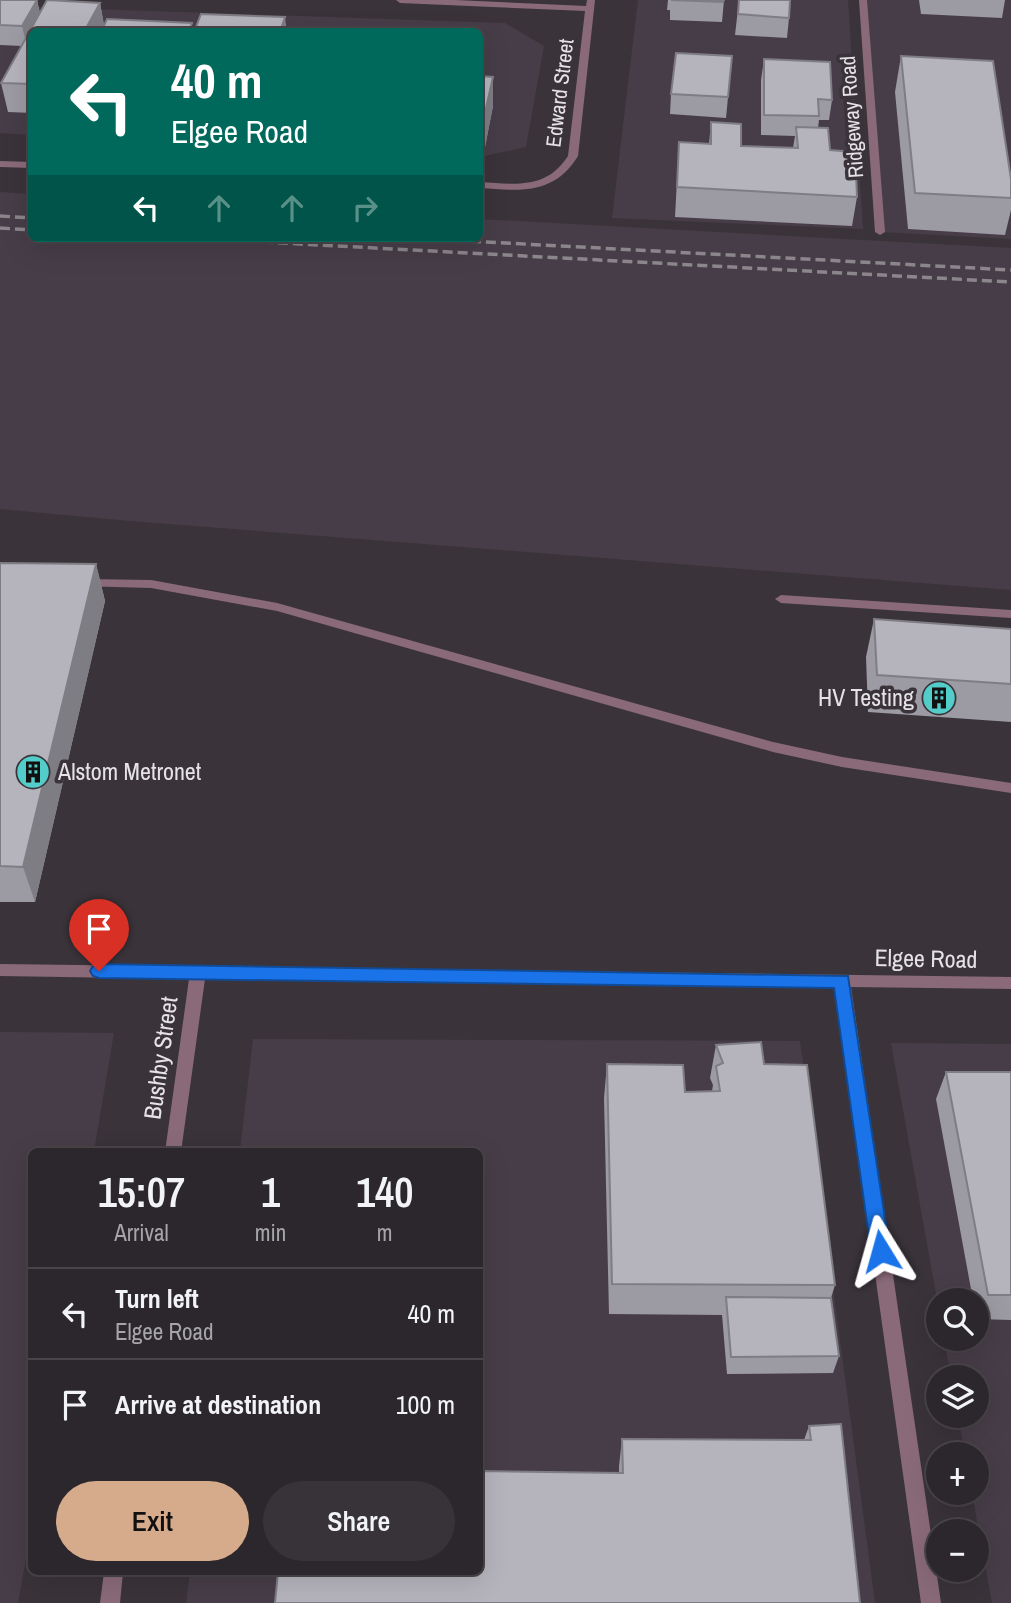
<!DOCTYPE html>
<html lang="en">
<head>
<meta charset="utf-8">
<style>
	body { margin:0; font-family:"Archivo Narrow",sans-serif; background:#383338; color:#f1f3f6; height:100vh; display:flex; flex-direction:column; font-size:26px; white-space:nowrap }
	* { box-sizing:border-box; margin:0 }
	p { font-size:23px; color:#a6a5a9 }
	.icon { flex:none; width:38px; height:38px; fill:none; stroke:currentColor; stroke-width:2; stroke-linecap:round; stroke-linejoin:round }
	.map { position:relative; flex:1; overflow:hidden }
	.details { position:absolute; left:28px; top:1148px; width:455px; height:427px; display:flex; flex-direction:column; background:#2c272c; border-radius:10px; box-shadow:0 7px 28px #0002,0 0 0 2px #484448 }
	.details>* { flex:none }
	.top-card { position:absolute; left:28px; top:28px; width:455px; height:214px; border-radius:10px; box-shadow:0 7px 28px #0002,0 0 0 2px #484448; background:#00695c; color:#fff; overflow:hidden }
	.tools { position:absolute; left:926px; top:1288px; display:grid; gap:14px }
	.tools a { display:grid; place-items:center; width:63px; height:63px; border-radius:50%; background:#2c272c; box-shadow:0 7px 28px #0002,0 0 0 2px #484448; font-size:35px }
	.pin { position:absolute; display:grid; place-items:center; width:60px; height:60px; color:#fff; margin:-72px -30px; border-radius:50% 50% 50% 0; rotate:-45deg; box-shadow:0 0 7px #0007 }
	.pin .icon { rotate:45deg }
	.me { position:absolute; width:77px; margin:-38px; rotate:352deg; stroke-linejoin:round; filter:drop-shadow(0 0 5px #0008) }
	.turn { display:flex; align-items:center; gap:24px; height:147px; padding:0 28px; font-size:32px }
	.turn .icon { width:91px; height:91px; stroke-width:2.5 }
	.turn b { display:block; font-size:49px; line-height:60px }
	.lanes { display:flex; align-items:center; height:66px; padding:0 28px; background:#0003; justify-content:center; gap:35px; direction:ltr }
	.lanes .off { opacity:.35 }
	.eta { display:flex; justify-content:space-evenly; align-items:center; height:119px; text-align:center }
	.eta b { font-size:42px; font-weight:600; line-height:49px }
	.action { display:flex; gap:14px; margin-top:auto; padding:14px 28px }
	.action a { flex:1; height:80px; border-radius:42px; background:#d6ab8b; color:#111; font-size:28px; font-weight:600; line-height:80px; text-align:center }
	.action a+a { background:#383338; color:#f1f3f6 }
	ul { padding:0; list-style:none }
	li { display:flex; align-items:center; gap:21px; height:91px; padding:0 28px; border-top:2px solid #484448 }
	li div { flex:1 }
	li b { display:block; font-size:26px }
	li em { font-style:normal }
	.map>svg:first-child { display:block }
	.built { fill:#473d48 }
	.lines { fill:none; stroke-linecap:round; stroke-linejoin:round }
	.service { fill:#8a6a79; fill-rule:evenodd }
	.minor { fill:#8a6a79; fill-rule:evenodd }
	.rail { stroke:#8b868b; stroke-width:3.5; stroke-dasharray:10 5; stroke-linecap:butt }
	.wall { fill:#9c9aa2 }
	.shaded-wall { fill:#7f7d84 }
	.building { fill:#b5b3bc; stroke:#7f7d84; stroke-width:2 }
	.route { fill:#1a73e8; stroke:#114b97; stroke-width:2 }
	.labels { text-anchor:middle; stroke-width:7; stroke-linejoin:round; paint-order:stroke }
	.far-street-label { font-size:21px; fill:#e6e3e7; stroke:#3a343a }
	.poi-label { font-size:24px; fill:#e6e3e7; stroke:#3a343a; text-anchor:end }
	.street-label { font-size:24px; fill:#e6e3e7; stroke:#3a343a }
</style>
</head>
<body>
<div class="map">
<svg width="1011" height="1603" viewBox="0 0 1011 1603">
	<rect width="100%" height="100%" fill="#3a343a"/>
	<g class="built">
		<polygon points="638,0 848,0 863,229 612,218"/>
		<polygon points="863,0 1011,0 1011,239 880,232"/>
		<polygon points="0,6 505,23 544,46 526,147 480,157 480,32 32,32 31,135 0,133"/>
		<polygon points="0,192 31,194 32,238 480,238 480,219 1011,248 1011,590 130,521 0,509"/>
		<polygon points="0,1032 114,1033 94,1151 32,1152 32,1525 18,1603 0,1603"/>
		<polygon points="253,1039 800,1041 875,1603 186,1603 190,1572 480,1572 480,1152 240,1151"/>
		<polygon points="891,1043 1011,1044 1011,1603 992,1603 972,1493 976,1493 976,1454 965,1454 958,1416 976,1416 976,1377 951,1377 944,1339 976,1339 976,1300 938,1300 938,1305"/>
	</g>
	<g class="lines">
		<g class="service">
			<polygon points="859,0 867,0 885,232 880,235 875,232"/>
			<polygon points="82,579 151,580 277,603 773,742 842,757 1011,783 1011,793 842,767 773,752 277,611 151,588 78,586 76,583"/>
			<polygon points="781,595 1011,610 1011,618 781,603 775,599"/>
		</g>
		<g class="minor">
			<path d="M396 0H455L586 6 587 0H595L578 156C554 195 521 191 480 188V182C515 184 546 190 568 156L585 11 400 3Z"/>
			<polygon points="0,161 32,162 32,168 0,167"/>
			<polygon points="0,964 1011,977 1011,989 851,987 941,1603 921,1603 835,987 205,979 181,1152 165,1152 189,979 0,976"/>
			<polygon points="104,1572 123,1572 120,1603 100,1603"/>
		</g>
		<g class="rail">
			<polyline points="0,216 32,218"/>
			<polyline points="0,228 32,230"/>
			<polyline points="188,238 1011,282"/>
			<polyline points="411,238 1011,270"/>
		</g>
	</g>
	<g class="wall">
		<polygon points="0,0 37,0 40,13 100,3 104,25 32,32 32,113 8,112 1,83 22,46 0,45"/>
		<polygon points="668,0 724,0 722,22 670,20 670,10 667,10"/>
		<polygon points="739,0 789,18 787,38 735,35"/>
		<polygon points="919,0 1005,0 1002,18 921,14"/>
		<polygon points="732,56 726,118 670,114 671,94"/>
		<polygon points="901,56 1011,179 1011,210 1005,235 908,229 895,92"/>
		<polygon points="764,59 832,100 829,120 819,120 818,128 857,197 852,226 675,217 679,142 709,144 711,122 741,146 793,148 795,136 761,135 761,80"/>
		<polygon points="480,76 493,106 485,147 480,146"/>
		<polygon points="0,563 96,564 105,601 35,902 0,902"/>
		<polygon points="874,619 1011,629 1011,722 868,712 866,657"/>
		<polygon points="716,1045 764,1064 835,1285 831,1298 839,1356 833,1373 727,1374 722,1315 609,1314 604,1098 607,1064 685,1092 712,1091 713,1085 710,1078"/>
		<polygon points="946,1072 1011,1072 1011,1320 976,1319 976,1300 973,1300 936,1099"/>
		<polygon points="809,1426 860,1603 619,1472 619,1466 622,1439 804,1440"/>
	</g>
	<g class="shaded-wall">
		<polygon points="37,0 41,20 27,47 22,26"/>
		<polygon points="100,3 105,31 84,32"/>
		<polygon points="285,17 287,32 280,32"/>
		<polygon points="493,77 493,106 485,147 484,117"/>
		<polygon points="96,564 105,601 35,902 23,867"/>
	</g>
	<g class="building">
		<polygon points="0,0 37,0 22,26 0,25"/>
		<polygon points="47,0 100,3 84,32 32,32 32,84 1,83"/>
		<polygon points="671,0 724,0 723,2"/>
		<polygon points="739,0 790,0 789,18 738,14"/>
		<polygon points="201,14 285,17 280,32 194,32"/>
		<polygon points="107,19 192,23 189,32 101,32"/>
		<polygon points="676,53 732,56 728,97 671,94"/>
		<polygon points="901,56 993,61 1011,179 1011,198 915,193"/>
		<polygon points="764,59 830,62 832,100 818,99 819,116 764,115"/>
		<polygon points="480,76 493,77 484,117 480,117"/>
		<polygon points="711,122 741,124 741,146 798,148 796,127 828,128 830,150 855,152 857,197 677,187 679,142 711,144"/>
		<polygon points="0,563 96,564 23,867 0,866"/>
		<polygon points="874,619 1011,629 1011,684 877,675"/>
		<polygon points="761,1042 764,1064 807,1065 835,1285 612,1284 607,1064 683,1065 685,1092 720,1091 716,1066 723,1063 716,1045"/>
		<polygon points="946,1072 1011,1072 1011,1295 988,1295"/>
		<polygon points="726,1297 831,1298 839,1356 731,1357"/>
		<polygon points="841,1424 860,1603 275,1603 278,1572 480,1572 480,1471 623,1473 622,1439 811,1440 809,1426"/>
	</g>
	<polygon class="route" points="99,964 848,976 890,1251 888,1258 881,1260 874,1258 871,1251 834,988 99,978 93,976 90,971 93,966"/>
	<defs>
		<g id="building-disc" transform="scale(1.75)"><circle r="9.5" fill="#53cdc9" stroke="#3a343a"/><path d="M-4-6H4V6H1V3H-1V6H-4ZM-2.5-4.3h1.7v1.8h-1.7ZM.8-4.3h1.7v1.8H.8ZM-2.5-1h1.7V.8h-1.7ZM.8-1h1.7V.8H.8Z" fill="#111"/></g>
	</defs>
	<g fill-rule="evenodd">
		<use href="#building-disc" x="939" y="698"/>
		<use href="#building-disc" x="33" y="772"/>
	</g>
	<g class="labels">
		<g class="far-street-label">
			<text transform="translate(560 93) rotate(-83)" y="7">Edward Street</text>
			<text transform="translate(852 117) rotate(-94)" y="7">Ridgeway Road</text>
		</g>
		<g class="poi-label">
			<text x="914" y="706">HV Testing</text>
			<text x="58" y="780" text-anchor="start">Alstom Metronet</text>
		</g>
		<g class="street-label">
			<text transform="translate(926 959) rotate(1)" y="8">Elgee Road</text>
			<text transform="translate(161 1058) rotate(-82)" y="8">Bushby Street</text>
		</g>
	</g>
</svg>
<div class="tools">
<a><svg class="icon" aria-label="search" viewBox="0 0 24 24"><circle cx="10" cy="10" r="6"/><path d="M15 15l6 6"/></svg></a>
<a><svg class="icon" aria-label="layers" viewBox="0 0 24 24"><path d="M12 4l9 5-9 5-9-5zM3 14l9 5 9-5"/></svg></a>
<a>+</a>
<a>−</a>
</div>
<div class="pin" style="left:99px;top:971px;background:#d93025"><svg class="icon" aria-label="arrive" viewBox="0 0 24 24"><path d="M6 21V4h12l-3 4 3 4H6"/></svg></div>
<svg class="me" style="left:881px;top:1251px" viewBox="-20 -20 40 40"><path d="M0-17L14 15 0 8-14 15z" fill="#1a73e8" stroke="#fff" stroke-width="4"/></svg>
<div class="top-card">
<div class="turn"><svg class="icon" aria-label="left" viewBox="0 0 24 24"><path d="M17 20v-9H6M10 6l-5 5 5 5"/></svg><div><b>40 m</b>Elgee Road</div></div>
<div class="lanes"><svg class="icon" aria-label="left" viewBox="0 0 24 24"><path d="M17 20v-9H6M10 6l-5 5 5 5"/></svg><svg class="icon off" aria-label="ahead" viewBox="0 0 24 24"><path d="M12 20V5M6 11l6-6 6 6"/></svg><svg class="icon off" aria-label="ahead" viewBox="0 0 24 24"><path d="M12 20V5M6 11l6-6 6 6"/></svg><svg class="icon off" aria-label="right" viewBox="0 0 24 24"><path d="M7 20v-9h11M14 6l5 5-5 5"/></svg></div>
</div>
<section class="details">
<div class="eta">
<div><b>15:07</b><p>Arrival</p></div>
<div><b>1</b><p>min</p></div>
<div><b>140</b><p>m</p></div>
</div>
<ul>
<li><svg class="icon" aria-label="left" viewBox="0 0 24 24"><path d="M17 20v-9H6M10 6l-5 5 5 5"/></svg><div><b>Turn left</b><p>Elgee Road</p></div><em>40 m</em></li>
<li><svg class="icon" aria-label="arrive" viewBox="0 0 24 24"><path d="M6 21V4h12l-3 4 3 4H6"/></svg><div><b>Arrive at destination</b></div><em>100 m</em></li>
</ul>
<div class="action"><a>Exit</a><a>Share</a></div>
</section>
</div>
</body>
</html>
